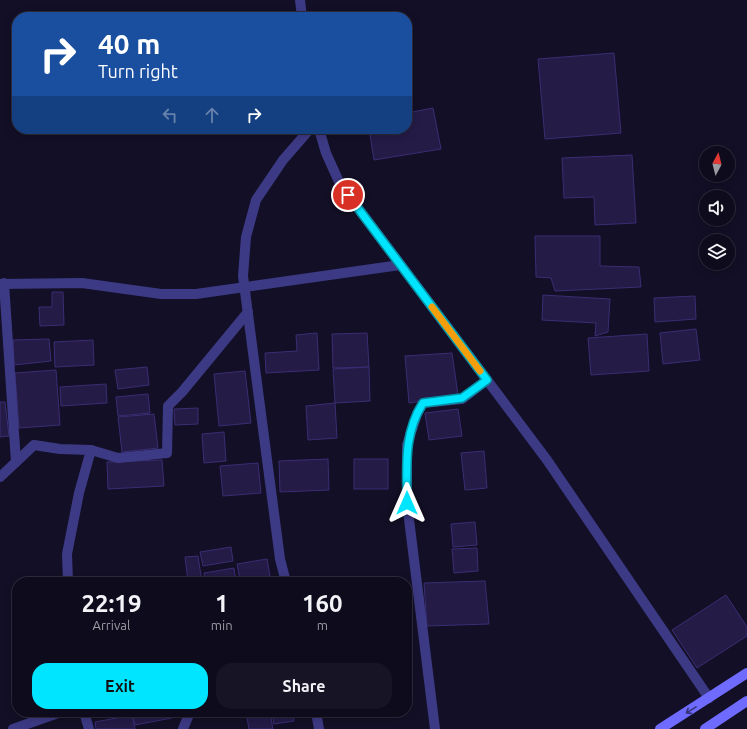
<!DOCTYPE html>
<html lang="en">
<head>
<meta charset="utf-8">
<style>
	body { margin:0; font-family:Ubuntu,sans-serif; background:#171425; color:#f1f3f6; height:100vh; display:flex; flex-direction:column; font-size:15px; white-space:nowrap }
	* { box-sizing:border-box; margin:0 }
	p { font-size:13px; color:#9b9ba3 }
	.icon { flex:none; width:22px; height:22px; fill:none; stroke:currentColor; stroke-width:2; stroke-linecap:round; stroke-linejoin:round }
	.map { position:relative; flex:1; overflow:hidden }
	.side { position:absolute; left:12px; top:577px; width:400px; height:140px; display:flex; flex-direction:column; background:#0e0b1c; border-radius:16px; box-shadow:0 2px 10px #0003,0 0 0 1px #2e2b3b }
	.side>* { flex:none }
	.guide { position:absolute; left:12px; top:12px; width:400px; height:122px; border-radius:16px; box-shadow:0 2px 10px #0003,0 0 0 1px #2e2b3b; background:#1a4fa0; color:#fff; overflow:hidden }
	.needle { width:26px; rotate:7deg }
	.controls { position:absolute; left:699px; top:146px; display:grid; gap:8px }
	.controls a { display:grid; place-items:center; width:36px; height:36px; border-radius:50%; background:#0e0b1c; box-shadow:0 2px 10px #0003,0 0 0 1px #2e2b3b; font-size:20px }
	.pin { position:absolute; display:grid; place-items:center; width:34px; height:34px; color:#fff; margin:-17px; border:2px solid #fff; border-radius:50%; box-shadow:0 1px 4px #0007 }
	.me { position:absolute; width:44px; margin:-22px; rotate:0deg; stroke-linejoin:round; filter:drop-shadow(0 0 3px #0008) }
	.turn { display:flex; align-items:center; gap:14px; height:84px; padding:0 20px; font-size:18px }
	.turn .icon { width:52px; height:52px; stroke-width:2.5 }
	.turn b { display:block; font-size:28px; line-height:34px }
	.lanes { display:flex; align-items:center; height:38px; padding:0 20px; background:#0003; justify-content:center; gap:20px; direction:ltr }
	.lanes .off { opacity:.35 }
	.eta { display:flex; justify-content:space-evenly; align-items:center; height:68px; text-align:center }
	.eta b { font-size:24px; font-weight:600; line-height:28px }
	.button { display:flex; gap:8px; margin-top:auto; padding:8px 20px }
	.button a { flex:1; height:46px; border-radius:16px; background:#00e5ff; color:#111; font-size:16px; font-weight:600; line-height:46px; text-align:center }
	.button a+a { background:#171425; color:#f1f3f6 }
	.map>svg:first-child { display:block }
	.building { fill:#241b47; stroke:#3b2d73 }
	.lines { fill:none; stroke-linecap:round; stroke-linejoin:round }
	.minor { stroke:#3d3a85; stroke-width:10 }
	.secondary { stroke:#6f6bff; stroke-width:10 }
	.oneway { stroke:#38347d }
	.route-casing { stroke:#0095a6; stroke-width:10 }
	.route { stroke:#00e5ff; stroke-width:7 }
	.slow { stroke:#f59e0b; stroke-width:7 }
</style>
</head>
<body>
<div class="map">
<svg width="747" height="729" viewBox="0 0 747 729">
	<rect width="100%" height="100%" fill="#130f26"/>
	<g class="building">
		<polygon points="614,53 621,133 545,139 538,59"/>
		<polygon points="433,108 441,149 374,160 369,129 407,129 407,113"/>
		<polygon points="632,155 636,223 595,225 594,197 564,198 562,158"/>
		<polygon points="535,236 600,236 600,266 639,267 641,287 555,291 551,278 536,277"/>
		<polygon points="52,292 63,292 64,325 40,326 39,307 52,307"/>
		<polygon points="543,295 610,299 608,332 595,336 596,323 542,320"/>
		<polygon points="695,296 696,319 655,322 654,298"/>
		<polygon points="696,329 700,360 663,364 660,333"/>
		<polygon points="317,333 319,370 266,373 265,353 297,351 296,335"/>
		<polygon points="367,333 369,367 333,368 332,334"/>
		<polygon points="647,334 649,371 591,375 588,338"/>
		<polygon points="49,339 51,361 14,365 13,340"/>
		<polygon points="93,340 94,365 55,367 54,342"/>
		<polygon points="452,353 458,395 409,403 405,356"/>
		<polygon points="147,367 149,385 118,389 115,370"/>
		<polygon points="369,367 370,401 335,403 333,369"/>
		<polygon points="56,370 60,425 19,428 15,373"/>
		<polygon points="245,371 251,423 219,426 214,374"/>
		<polygon points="106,384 107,403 61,406 60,387"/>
		<polygon points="148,394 150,413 118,416 116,397"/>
		<polygon points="0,402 5,402 9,436 0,437"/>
		<polygon points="335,403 337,438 308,440 306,406"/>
		<polygon points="198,408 198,424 175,425 174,409"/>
		<polygon points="458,409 462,436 429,440 425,413"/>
		<polygon points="154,414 158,448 122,452 118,417"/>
		<polygon points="224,432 226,461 204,463 202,434"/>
		<polygon points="484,451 487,488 465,490 461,453"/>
		<polygon points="328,459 329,490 280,492 279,461"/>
		<rect x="354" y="459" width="34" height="30"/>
		<polygon points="162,460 164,486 108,489 107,462"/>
		<polygon points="258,463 261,493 223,496 220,466"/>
		<polygon points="475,522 477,545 453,547 451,524"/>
		<polygon points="231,547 233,561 203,566 200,552"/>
		<polygon points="477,548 478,571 454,573 452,549"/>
		<polygon points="198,556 202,582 188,582 185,557"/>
		<polygon points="267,559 270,576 240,580 237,564"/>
		<polygon points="234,568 236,581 205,582 204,573"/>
		<polygon points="485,581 489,624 427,626 424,583"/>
		<polygon points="726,595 747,627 747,636 697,668 672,630"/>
		<polygon points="132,712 171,712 172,718 135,725"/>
		<polygon points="246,712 270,712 273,729 249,729"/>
		<polygon points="272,712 293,712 294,721 274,724"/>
		<polygon points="132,715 135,729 96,729 95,722"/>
	</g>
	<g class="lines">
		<g class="minor">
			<polyline points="300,0 302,17"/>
			<polyline points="319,129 326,153 340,184 547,460 709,698"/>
			<polyline points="4,283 16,462"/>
			<polyline points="0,284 82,283 161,294 196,294 400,265"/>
			<polyline points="0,477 34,445 60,449 91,450 118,458 167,453 168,406 182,392 248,312"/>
			<polyline points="68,582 67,554 79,493 91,450"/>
			<polyline points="286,582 280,559 243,276 246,237 256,200 283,160 310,129"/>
			<polyline points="84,712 89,729"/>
			<polyline points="316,712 319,729"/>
			<polyline points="13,729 61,712"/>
			<polyline points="183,729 190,712"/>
			<polyline points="435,729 407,503 407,445 417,414 423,403 462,399 487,380"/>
		</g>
		<g class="secondary">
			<polyline points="660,729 747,673"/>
			<polyline points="705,729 747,701"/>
		</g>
	</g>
	<defs><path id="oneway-shaft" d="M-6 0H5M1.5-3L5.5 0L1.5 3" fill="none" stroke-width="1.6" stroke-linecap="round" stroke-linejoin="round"/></defs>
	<use class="oneway" href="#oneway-shaft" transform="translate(691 710) rotate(148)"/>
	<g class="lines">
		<g class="route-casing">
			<path id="route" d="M348 195 487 380 462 398 423 403C403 434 407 468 407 503"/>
		</g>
		<use href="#route" class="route"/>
		<polyline class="slow" points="432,307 480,371"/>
	</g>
</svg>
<div class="controls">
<a><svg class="needle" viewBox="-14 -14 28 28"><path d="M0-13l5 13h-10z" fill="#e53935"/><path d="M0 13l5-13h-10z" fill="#9b9ba3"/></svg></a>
<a><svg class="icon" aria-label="sound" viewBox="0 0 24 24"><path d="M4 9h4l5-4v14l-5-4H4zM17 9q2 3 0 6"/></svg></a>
<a><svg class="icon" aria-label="layers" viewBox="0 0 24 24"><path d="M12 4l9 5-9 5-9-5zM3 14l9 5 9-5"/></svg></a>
</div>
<div class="pin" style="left:348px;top:195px;background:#d93025"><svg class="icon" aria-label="arrive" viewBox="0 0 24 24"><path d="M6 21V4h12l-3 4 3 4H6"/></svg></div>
<svg class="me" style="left:407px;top:503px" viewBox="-20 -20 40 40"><path d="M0-17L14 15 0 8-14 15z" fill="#00e5ff" stroke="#fff" stroke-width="4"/></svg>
<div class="guide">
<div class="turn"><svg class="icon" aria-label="right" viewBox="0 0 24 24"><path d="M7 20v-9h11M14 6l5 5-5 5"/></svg><div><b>40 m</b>Turn right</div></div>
<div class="lanes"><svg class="icon off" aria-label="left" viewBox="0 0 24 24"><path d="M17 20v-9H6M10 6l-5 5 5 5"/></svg><svg class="icon off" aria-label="ahead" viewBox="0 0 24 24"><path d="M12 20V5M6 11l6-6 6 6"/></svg><svg class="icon" aria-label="right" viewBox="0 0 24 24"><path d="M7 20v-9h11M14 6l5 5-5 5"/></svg></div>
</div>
<section class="side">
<div class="eta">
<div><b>22:19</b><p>Arrival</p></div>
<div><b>1</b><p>min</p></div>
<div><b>160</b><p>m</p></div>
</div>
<div class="button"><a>Exit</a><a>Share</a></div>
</section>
</div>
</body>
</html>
